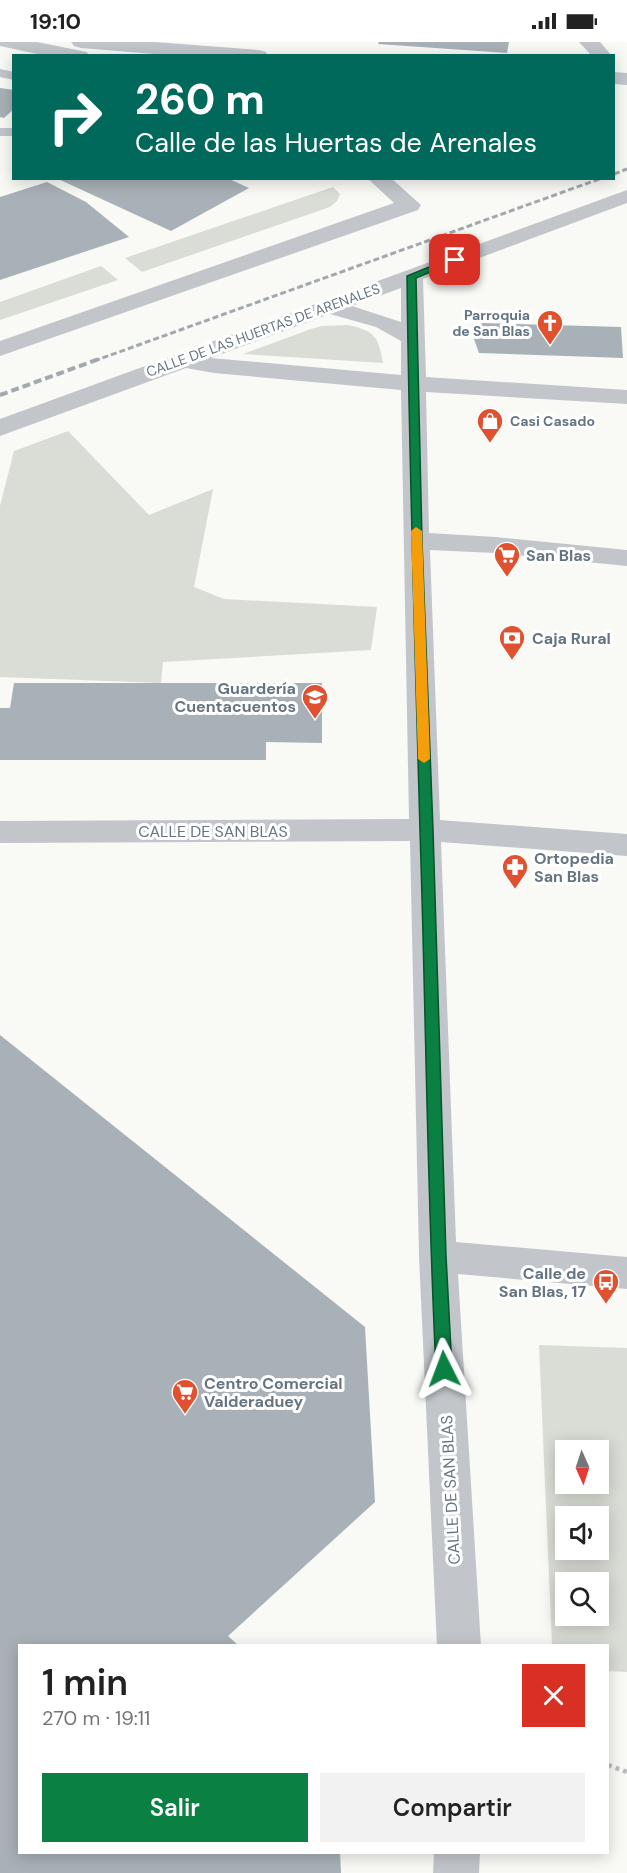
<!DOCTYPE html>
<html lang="es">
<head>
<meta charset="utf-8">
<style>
	body { margin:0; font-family:"DM Sans",sans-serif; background:#f2f2f2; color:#222; height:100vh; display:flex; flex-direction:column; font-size:22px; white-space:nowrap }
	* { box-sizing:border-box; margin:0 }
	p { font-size:20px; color:#767676 }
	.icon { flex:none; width:33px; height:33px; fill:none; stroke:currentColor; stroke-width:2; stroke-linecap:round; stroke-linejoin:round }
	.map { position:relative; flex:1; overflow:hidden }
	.sheet { position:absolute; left:18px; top:1602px; width:591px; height:210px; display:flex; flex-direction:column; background:#fff; border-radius:0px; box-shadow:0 3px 15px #0003 }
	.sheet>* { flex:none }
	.banner { position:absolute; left:12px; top:12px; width:603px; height:126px; border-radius:0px; box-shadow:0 3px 15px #0003; background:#00695c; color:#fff; overflow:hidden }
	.needle { width:39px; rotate:177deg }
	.tools { position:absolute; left:555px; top:1398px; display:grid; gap:12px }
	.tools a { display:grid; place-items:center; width:54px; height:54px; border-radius:0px; background:#fff; box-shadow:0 3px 15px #0003; font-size:30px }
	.pin { position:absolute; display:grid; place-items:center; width:51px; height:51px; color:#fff; margin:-26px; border-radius:12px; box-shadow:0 3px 9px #0006 }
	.me { position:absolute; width:66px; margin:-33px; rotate:357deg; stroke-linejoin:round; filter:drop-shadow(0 0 4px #0008) }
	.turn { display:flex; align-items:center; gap:21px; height:126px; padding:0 24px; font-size:27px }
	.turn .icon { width:78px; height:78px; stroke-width:2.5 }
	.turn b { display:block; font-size:42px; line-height:51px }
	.round { display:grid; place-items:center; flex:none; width:63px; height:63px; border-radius:0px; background:#f2f2f2 }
	.summary { display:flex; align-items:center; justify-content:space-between; height:102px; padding:0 24px }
	h1 { font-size:36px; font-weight:600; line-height:45px }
	.primary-button { display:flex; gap:12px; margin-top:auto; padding:12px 24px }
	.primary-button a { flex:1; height:69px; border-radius:0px; background:#0b8043; color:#fff; font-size:24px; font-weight:600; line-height:69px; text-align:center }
	.primary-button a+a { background:#f2f2f2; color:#222 }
	.status { display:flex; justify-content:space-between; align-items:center; height:42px; padding:0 30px; background:#fff; direction:ltr }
	.status svg { height:16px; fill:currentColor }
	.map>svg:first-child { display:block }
	.green { fill:#d9ddd5; fill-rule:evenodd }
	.building { fill:#a8b1b7 }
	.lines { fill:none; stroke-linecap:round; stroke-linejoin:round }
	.path { stroke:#babdc0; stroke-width:4.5; stroke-dasharray:4 4; stroke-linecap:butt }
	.lane { fill:#c2c6ca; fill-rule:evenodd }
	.street { fill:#c2c6ca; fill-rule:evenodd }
	.rail-far1 { stroke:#a1a8ae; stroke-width:3; stroke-dasharray:6 3; stroke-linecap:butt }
	.rail { stroke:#a1a8ae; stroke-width:4; stroke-dasharray:8 4; stroke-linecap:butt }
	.route { fill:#0b8043; stroke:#07532c; stroke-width:1.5 }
	.slow { fill:#f59e0b }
	.labels { text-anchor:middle; stroke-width:6; stroke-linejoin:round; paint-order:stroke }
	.far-poi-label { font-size:14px; font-weight:bold; fill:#647581; stroke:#fff; text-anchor:end }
	.far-street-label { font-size:14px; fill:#647581; stroke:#fff }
	.poi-label { font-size:16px; font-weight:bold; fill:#647581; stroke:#fff; text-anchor:start }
	.street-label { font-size:16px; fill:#647581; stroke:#fff }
</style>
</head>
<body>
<div class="status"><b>19:10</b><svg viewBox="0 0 49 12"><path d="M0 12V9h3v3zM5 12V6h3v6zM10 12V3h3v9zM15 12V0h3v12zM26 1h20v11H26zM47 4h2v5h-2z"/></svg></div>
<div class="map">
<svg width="627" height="1831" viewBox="0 0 627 1831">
	<rect width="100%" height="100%" fill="#f9f9f6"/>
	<g class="green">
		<polygon points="333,145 340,152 337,159 330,165 142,230 125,216"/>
		<polygon points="101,224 118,238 0,278 0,260"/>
		<path d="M348 283C375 289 378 294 383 321L243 312 311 287 322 284Z"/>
		<polygon points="68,389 149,473 213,447 194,545 224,557 377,565 371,608 163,620 161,641 0,635 0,464 14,409"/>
		<path d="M539 1303 627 1306V1630L608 1629V1604L552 1603ZM598 1408V1442H566V1408ZM566 1474H598V1508H566ZM598 1540V1574H566V1540Z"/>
	</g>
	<g class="building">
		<polygon points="379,0 509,0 507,11 378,2"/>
		<polygon points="0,46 14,48 14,67 4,76 0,75"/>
		<polygon points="56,136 227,136 249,146 171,189"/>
		<polygon points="47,140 86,160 129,195 0,238 0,155"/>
		<polygon points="482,281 621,285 623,316 479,311 474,297"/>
		<polygon points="14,641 322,641 322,701 266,700 266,718 0,718 0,666 10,666"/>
		<polygon points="0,993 365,1285 375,1460 228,1594 239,1604 20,1604 20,1810 340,1810 341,1831 0,1831"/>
	</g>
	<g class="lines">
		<polyline class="path" points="608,1723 627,1730"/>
		<g class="lane">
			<polygon points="0,27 14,30 14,38 0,35"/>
			<rect x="0" y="86" width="14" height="8"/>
		</g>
		<g class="street">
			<polygon points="0,0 37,0 87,10 89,14 47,14 0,4"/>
			<polygon points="71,0 155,0 259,8 266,10 268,14 179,14 81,6 74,4"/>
			<polygon points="579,0 600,0 612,14 592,14"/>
			<polygon points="614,30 627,31 627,43 614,42"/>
			<polygon points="367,136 391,136 421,163 418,168 0,314 0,299 394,161"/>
			<path d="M627 148V161L423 237 426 335 627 348V362L426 350 429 491 495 495 627 508V524L495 511 430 508 440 778 627 792V814L441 800 456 1200 627 1215V1247L458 1232 481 1604H437L419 1214 410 799 0 801V779L409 777 401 348 214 331 186 326 0 394V377ZM401 246V280L352 264ZM330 272 376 285 401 299V333L211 316Z"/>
			<polygon points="434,1810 480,1810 479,1831 433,1831"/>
		</g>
		<g class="rail-far1">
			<polyline points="614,132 627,127"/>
			<polyline points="94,319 602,136"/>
		</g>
		<polyline class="rail" points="0,353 99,317"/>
	</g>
	<path class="route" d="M451 216 459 218 416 236 422 499 433 788 446 1214 452 1327 450 1332 444 1334 438 1332 436 1327C427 1148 426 968 420 789 415 604 409 419 407 234Z"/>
	<polygon class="slow" points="416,485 422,489 430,717 424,721 418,717 411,489"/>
	<defs>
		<g id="church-pin" transform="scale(1.35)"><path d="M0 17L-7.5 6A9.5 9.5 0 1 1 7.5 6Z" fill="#e0512f" stroke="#fff"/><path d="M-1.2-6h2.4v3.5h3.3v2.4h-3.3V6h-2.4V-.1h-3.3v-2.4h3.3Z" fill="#fff"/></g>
		<g id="shop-pin" transform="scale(1.35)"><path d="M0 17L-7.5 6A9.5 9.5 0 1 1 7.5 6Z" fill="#e0512f" stroke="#fff"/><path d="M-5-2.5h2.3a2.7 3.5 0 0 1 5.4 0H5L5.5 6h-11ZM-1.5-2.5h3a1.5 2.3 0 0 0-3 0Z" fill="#fff"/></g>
		<g id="supermarket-pin" transform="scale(1.35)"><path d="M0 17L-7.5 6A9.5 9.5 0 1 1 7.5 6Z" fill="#e0512f" stroke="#fff"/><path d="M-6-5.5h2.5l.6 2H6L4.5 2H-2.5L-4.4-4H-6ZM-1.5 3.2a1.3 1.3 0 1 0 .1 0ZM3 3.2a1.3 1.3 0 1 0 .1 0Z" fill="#fff"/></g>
		<g id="bank-pin" transform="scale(1.35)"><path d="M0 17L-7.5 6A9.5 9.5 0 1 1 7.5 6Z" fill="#e0512f" stroke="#fff"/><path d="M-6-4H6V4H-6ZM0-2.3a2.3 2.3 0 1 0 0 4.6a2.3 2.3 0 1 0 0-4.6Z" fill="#fff"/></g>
		<g id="school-pin" transform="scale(1.35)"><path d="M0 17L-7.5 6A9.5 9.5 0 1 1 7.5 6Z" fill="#e0512f" stroke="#fff"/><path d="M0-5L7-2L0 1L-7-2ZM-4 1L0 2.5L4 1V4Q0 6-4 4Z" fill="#fff"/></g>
		<g id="pharmacy-pin" transform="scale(1.35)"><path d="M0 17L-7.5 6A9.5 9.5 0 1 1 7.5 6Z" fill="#e0512f" stroke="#fff"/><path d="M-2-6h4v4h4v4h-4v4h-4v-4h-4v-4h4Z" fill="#fff"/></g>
		<g id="bus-pin" transform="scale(1.35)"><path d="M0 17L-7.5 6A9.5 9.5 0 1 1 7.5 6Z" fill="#e0512f" stroke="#fff"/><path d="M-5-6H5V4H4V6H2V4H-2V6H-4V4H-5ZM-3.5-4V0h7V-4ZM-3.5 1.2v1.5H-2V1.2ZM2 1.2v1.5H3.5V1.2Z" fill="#fff"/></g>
	</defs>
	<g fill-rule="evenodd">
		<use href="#church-pin" x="550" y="281"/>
		<use href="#shop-pin" x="490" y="379"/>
		<use href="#supermarket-pin" x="507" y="513"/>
		<use href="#bank-pin" x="512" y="596"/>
		<use href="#school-pin" x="315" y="655"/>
		<use href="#pharmacy-pin" x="515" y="825"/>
		<use href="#bus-pin" x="606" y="1240"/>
		<use href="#supermarket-pin" x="185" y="1350"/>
	</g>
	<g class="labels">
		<g class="far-poi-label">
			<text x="530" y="278">Parroquia<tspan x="530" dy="16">de San Blas</tspan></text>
			<text x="510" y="384" text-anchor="start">Casi Casado</text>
		</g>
		<g class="far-street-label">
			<text transform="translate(263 288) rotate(-20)" y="5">CALLE DE LAS HUERTAS DE ARENALES</text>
		</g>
		<g class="poi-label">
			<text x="526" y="519">San Blas</text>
			<text x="532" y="602">Caja Rural</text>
			<text x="296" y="652" text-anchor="end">Guardería<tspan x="296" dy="18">Cuentacuentos</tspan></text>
			<text x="534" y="822">Ortopedia<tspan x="534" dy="18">San Blas</tspan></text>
			<text x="586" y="1237" text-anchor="end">Calle de<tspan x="586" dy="18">San Blas, 17</tspan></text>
			<text x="204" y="1347">Centro Comercial<tspan x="204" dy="18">Valderaduey</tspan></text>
		</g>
		<g class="street-label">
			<text x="213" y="795">CALLE DE SAN BLAS</text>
			<text transform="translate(450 1448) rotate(-93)" y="6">CALLE DE SAN BLAS</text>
		</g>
	</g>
</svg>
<div class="tools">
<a><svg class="needle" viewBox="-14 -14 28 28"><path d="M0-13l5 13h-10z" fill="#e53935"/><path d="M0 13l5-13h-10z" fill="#767676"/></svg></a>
<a><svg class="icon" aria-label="sound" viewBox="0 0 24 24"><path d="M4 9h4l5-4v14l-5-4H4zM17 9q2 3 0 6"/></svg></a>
<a><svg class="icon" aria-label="search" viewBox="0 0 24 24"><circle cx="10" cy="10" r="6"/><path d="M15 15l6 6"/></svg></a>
</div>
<div class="pin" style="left:455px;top:218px;background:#d93025"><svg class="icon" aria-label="arrive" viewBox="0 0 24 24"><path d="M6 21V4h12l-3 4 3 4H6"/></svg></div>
<svg class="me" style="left:444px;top:1327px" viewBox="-20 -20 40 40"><path d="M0-17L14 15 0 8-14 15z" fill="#0b8043" stroke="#fff" stroke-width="4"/></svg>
<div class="banner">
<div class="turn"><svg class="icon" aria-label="right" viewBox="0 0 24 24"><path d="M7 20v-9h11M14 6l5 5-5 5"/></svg><div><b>260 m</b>Calle de las Huertas de Arenales</div></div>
</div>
<section class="sheet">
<div class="summary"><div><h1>1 min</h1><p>270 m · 19:11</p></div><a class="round" style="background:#d93025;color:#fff"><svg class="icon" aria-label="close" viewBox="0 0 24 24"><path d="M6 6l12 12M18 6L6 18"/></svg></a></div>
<div class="primary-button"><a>Salir</a><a>Compartir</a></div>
</section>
</div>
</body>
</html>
